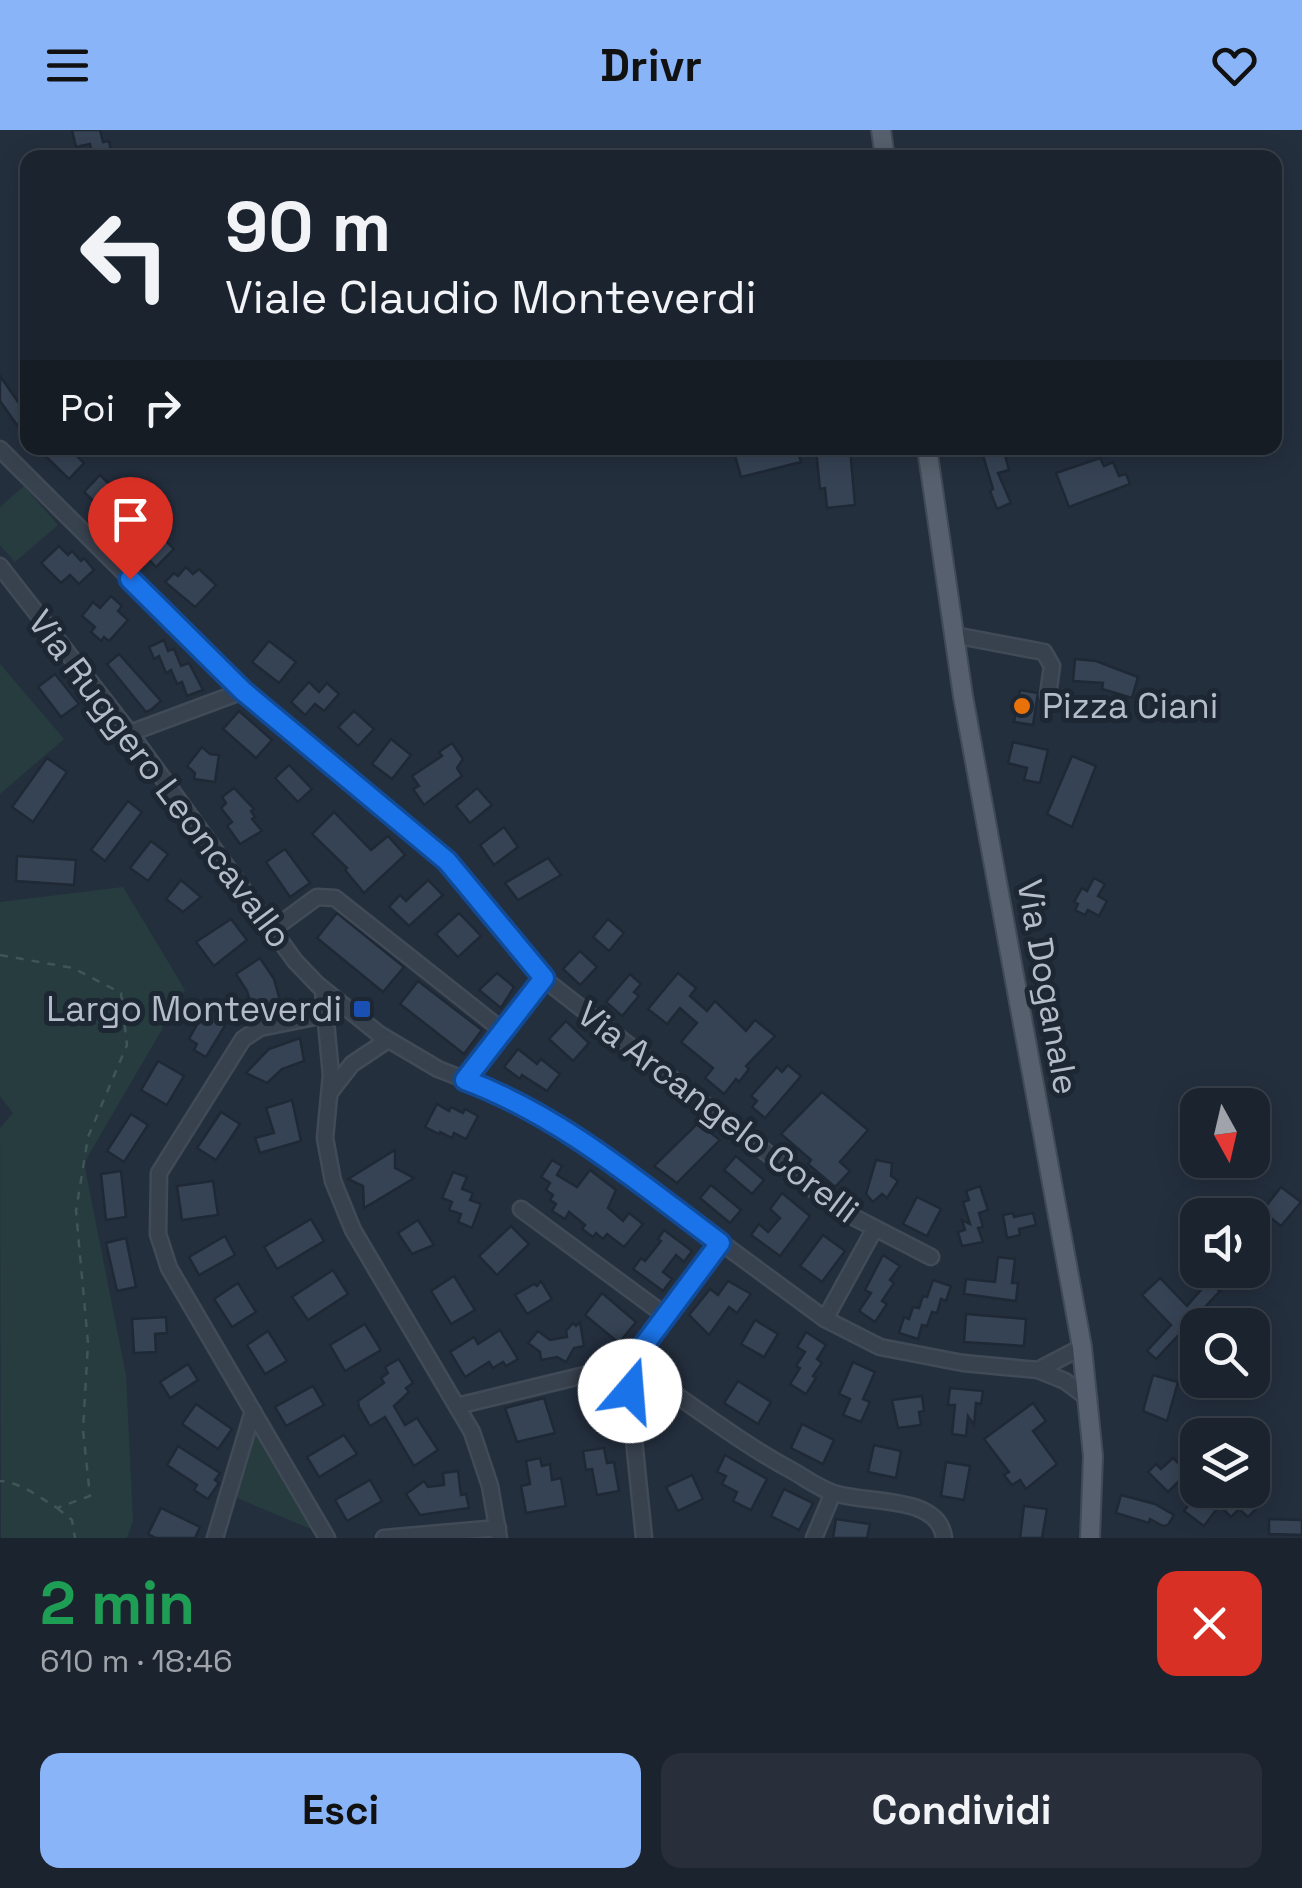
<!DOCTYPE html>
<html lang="it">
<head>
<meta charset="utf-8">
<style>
	body { margin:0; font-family:"Space Grotesk",sans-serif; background:#282f3a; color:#f1f3f6; height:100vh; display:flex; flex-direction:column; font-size:38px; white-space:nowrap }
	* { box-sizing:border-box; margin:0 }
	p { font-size:32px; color:#a0a4aa }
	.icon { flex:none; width:55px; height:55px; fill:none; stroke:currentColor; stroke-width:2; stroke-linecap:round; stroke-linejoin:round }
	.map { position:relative; height:1408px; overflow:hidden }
	.details { display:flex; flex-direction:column; background:#1b232e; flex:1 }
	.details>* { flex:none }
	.hud { position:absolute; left:20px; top:20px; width:1262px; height:305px; border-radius:20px; box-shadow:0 5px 25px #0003,0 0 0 2px #39404a; background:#1b232e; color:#f1f3f6; overflow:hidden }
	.needle { width:65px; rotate:172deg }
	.tools { position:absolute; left:1180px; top:958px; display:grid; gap:20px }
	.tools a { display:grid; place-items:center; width:90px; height:90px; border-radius:20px; background:#1b232e; box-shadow:0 5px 25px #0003,0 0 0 2px #39404a; font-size:50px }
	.pin { position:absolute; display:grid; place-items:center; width:85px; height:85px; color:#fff; margin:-102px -42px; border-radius:50% 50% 50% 0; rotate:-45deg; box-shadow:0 0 10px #0007 }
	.pin .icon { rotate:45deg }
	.me { position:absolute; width:110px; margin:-55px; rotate:18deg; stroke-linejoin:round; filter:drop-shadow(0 0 8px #0008) }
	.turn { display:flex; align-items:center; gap:35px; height:210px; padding:0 40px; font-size:45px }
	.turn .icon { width:130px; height:130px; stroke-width:2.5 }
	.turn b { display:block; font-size:70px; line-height:85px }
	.then { display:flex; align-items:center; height:95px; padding:0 40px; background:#0003; gap:20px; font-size:38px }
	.round { display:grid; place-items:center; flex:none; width:105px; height:105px; border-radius:20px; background:#282f3a }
	.overview { display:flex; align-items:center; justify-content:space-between; height:170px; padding:0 40px }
	h1 { font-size:60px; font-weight:600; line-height:75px; color:#1e9e55 }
	.primary-button { display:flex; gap:20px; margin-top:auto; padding:20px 40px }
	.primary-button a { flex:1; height:115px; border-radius:20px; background:#8ab4f8; color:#111; font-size:40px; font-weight:600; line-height:115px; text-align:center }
	.primary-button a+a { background:#282f3a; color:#f1f3f6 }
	header { display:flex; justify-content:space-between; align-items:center; height:130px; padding:0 40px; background:#8ab4f8; color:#111; font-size:45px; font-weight:600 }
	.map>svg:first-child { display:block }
	.green { fill:#263c3f }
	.building { fill:#364354; stroke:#1f2835; stroke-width:2.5 }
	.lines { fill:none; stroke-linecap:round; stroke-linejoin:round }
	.minor-casing { stroke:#414a57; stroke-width:19 }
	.major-casing { stroke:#414a57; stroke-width:22 }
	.path { stroke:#3f5557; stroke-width:2.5; stroke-dasharray:8 8; stroke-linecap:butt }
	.minor { stroke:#38414e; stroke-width:14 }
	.major { stroke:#56606e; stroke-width:18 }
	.route-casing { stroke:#114b97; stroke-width:25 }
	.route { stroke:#1a73e8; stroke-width:18 }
	.food-dot { fill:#e8710a; stroke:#1d2633; stroke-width:4 }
	.transit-dot { fill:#1a4fb4; stroke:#1d2633; stroke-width:4 }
	.labels { text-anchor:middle; stroke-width:10; stroke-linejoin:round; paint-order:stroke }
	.poi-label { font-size:35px; fill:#b4bcc9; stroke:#1d2633; text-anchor:start }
	.street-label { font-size:35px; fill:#b4bcc9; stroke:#1d2633 }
</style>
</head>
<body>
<header><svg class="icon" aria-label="menu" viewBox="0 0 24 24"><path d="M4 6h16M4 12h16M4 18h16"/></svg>Drivr<svg class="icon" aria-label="heart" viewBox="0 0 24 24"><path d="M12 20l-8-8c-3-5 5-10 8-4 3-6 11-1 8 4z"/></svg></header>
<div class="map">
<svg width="1302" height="1408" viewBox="0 0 1302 1408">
	<rect width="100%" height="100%" fill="#242f3e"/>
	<g class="green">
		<polygon points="24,356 58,395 15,432 0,415 0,377"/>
		<polygon points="0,534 64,609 0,664"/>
		<polygon points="123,757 185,860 84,1033 126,1245 133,1391 127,1408 1,1408 0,998 13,983 0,966 0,772"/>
		<polygon points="255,1297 318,1402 237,1368"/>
	</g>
	<g class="building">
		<polygon points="72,0 100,0 103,12 109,11 112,26 93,28 90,14 76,17"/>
		<polygon points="0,246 21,276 28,272 28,289 17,295 0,271"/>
		<polygon points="37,318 69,318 84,333 69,349"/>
		<polygon points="733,318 797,318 801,332 741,347"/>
		<polygon points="850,318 855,375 827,378 825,358 820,359 816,320"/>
		<polygon points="1003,318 1009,340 998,343 1011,373 997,379 990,361 993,359 982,322"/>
		<polygon points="1100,328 1104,336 1113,332 1119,346 1126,344 1130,354 1069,377 1056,343"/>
		<polygon points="100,345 131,375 115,392 84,362"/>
		<polygon points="145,390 174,419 156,437 127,408"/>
		<polygon points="59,416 68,425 72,421 81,431 84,428 94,440 79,454 70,445 61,453 41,433"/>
		<polygon points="186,437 193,444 199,439 216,455 195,477 165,452 174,443 178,446"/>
		<polygon points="111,466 122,476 118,481 128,490 109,511 104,507 101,511 91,502 95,497 82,486 93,472 100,478"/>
		<polygon points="164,510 168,521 174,519 181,536 189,533 203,560 187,566 182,552 177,554 171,540 166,543 159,526 154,529 149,517"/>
		<polygon points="269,511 296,532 279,553 252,532"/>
		<polygon points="119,524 161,571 152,579 146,582 107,534"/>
		<polygon points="1075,529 1096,531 1138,547 1132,568 1102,559 1103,553 1073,551"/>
		<polygon points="55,544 79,574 61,587 38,557"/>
		<polygon points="309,552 319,562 327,553 339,564 324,581 315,574 305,585 291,572"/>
		<polygon points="1020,560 1038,563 1033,595 1014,592"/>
		<polygon points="239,581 272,610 256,628 223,599"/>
		<polygon points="354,581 374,599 358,616 338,597"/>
		<polygon points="391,609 411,625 392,649 372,634"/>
		<polygon points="1013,612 1048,620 1040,653 1024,650 1027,638 1008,633"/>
		<polygon points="452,613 463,629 457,638 462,646 424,675 413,659 419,656 412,646 442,626 439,622"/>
		<polygon points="202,617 210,624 219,625 215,652 194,649 195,643 187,636"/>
		<polygon points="1072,626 1096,636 1072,697 1047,684"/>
		<polygon points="47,628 67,642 33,692 12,677"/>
		<polygon points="289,635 312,659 298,672 275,648"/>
		<polygon points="234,658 254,679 251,681 255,687 252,689 262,701 240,714 227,696 232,692 221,678 226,673 222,667"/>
		<polygon points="477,658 492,675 470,693 456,676"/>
		<polygon points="128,671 142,682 105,731 91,720"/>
		<polygon points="334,682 371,720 388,706 405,725 364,763 345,740 347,738 312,704"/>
		<polygon points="504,697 518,717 494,735 480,715"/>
		<polygon points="151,711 168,724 148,751 130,738"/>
		<polygon points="285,719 310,753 290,767 266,732"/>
		<polygon points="17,726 76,730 74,755 16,751"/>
		<polygon points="548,728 561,745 518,770 505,753"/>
		<polygon points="1094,748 1105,754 1098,766 1107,771 1099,786 1088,780 1085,785 1075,780 1078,774 1074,772 1082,758 1087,761"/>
		<polygon points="181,750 201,767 183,782 166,769"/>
		<polygon points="428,750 443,765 409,796 389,777 400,765 406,771"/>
		<polygon points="337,783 404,837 383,862 317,808"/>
		<polygon points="459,783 481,806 458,827 436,804"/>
		<polygon points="231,789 247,810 214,836 196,812"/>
		<polygon points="608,789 624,803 609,821 593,807"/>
		<polygon points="580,821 597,837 580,855 563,839"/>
		<polygon points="260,828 274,849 281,874 253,882 247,861 236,844"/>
		<polygon points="497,843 514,857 501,878 479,860"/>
		<polygon points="678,843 696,858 690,866 707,881 715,871 746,901 755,890 775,906 746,936 749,939 739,952 736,949 724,964 705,948 713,938 681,912 697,893 680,878 667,894 648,879"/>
		<polygon points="630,844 641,854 634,862 639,866 622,886 606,872"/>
		<polygon points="418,851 482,900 464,924 400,874"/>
		<polygon points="213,880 229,889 206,927 194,920 197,914 189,909 200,889 206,893"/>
		<polygon points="566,891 589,913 573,931 549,909"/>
		<polygon points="300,908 304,931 282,939 267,953 246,943 269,919"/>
		<polygon points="518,919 537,934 541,929 560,944 547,961 522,945 520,949 504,937"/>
		<polygon points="158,931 184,946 167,975 141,960"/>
		<polygon points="788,935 801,946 765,988 752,977 757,971 751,966 777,937 782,942"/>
		<polygon points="822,962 868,1000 840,1032 850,1041 835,1057 808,1034 811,1030 781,1004"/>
		<polygon points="292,970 301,1011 260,1023 255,1008 274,1003 266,978"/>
		<polygon points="437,974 449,981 451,977 463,983 465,979 478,986 466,1009 454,1003 452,1008 440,1002 439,1004 425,997"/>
		<polygon points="221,982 240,994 216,1030 197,1018"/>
		<polygon points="131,984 148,995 124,1032 107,1021"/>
		<polygon points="698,993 720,1010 677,1053 654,1036"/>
		<polygon points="395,1020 395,1038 414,1048 364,1078 363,1056 348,1049"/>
		<polygon points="736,1026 764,1050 752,1064 724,1040"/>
		<polygon points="552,1030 562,1036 557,1045 577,1057 590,1040 616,1060 608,1078 623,1091 629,1083 643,1094 624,1117 607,1104 603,1109 596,1103 593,1107 582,1099 585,1095 569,1082 565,1089 552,1081 556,1074 550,1070 553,1065 546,1060 550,1053 541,1047"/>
		<polygon points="876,1030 892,1033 891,1046 898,1051 887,1068 882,1064 873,1072 866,1064"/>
		<polygon points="121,1041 126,1087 106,1090 101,1044"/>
		<polygon points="453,1042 467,1047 462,1059 473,1063 470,1070 481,1074 472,1098 458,1092 461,1084 449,1080 452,1072 442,1068"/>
		<polygon points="213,1051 218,1085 182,1090 177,1056"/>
		<polygon points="711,1055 741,1080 730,1093 700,1068"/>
		<polygon points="980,1056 988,1080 979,1083 983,1097 978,1098 983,1112 962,1116 958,1102 965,1100 962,1090 970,1094 963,1072 969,1070 966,1061"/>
		<polygon points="1281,1057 1301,1072 1281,1096 1262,1081"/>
		<polygon points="782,1063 810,1086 780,1126 751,1105 759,1094 768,1102 780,1088 770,1079"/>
		<polygon points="917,1067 941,1079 927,1106 903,1094"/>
		<polygon points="1013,1083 1014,1087 1033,1083 1036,1095 1019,1099 1020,1105 1007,1108 1003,1085"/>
		<polygon points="311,1089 324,1111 277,1139 264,1117"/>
		<polygon points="418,1090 434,1115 412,1124 398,1103"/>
		<polygon points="511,1096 529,1114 497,1145 479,1126"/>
		<polygon points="664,1100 692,1121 684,1132 676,1125 663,1142 672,1149 663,1161 633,1139 641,1128 645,1131 661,1111 658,1109"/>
		<polygon points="823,1105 845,1121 822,1152 800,1136"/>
		<polygon points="225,1106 235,1125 199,1145 189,1127"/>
		<polygon points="126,1108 136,1157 117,1161 106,1113"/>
		<polygon points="883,1125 900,1136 890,1150 894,1153 882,1171 887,1174 875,1192 859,1181 871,1163 865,1160"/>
		<polygon points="998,1127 1015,1129 1012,1153 1018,1153 1016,1171 964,1164 966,1149 995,1152"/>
		<polygon points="333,1140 348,1164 308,1190 292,1167"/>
		<polygon points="454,1146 475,1180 451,1194 431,1161"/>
		<polygon points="1160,1148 1187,1176 1208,1152 1220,1161 1156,1229 1147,1221 1171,1195 1142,1165"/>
		<polygon points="933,1150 951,1156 946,1171 941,1169 937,1183 932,1182 927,1196 922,1195 918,1209 899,1203 904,1187 909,1189 913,1177 919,1178 923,1166 927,1167"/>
		<polygon points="541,1151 552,1169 527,1184 515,1165 534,1154 537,1156"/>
		<polygon points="728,1151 751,1164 737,1183 729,1177 709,1205 689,1185 710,1159 718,1165"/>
		<polygon points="238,1153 256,1182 232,1197 214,1169"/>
		<polygon points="602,1163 636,1192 619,1213 585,1185"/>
		<polygon points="966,1184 1026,1189 1024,1216 964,1212"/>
		<polygon points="166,1187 167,1203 155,1204 156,1222 134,1223 132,1189"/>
		<polygon points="755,1190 778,1204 764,1227 741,1214"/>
		<polygon points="580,1192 584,1216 574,1218 566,1232 557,1227 541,1230 540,1222 528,1213 538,1201 550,1210 567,1207 566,1201 573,1193 576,1196"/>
		<polygon points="365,1194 381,1220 345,1241 330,1215"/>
		<polygon points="500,1200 518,1229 506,1236 503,1232 493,1238 489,1232 465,1247 450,1222 474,1207 478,1214"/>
		<polygon points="268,1201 287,1231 265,1244 247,1215"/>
		<polygon points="806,1202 826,1215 817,1229 822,1233 813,1246 816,1248 806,1264 790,1254 800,1238 796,1236 805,1222 797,1217"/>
		<polygon points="399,1229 413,1253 406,1258 409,1262 394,1276 405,1295 417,1288 438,1320 414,1336 385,1287 370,1296 359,1277 358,1271 384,1253 381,1248 388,1243 385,1237"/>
		<polygon points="853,1232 875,1242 863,1269 870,1272 861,1292 843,1285 850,1269 839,1264"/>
		<polygon points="188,1234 198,1250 170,1268 160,1252"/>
		<polygon points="1153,1245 1178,1252 1167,1291 1143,1281"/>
		<polygon points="738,1251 771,1272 758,1294 724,1273"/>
		<polygon points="601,1255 609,1293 591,1297 582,1260"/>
		<polygon points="313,1256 324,1275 286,1296 275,1277"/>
		<polygon points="950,1258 983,1261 981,1274 976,1273 974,1295 968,1286 966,1306 952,1304 955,1275 948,1275"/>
		<polygon points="922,1266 924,1281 919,1282 921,1295 898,1298 892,1270"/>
		<polygon points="544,1268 555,1303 517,1312 505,1278"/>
		<polygon points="1033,1273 1046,1291 1033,1301 1057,1334 1026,1359 1020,1350 1012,1355 1004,1345 1009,1342 984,1309"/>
		<polygon points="196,1274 232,1299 218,1319 182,1294"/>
		<polygon points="802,1294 834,1310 823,1334 791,1318"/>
		<polygon points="344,1305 357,1324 319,1347 307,1327"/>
		<polygon points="874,1315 901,1321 896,1348 868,1342"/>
		<polygon points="178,1316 220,1343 215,1350 219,1353 208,1369 194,1360 197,1355 167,1335"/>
		<polygon points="604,1318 607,1333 614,1332 619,1361 597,1365 592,1339 586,1340 583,1321"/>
		<polygon points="725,1325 767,1349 751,1380 733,1371 737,1362 722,1354 726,1346 717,1342"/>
		<polygon points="540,1328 542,1336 550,1334 552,1350 561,1348 566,1376 526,1383 521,1356 530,1354 526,1331"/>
		<polygon points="1173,1328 1188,1342 1168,1362 1148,1342 1156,1334 1161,1339"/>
		<polygon points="946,1332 970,1336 964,1370 941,1366"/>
		<polygon points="458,1341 461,1365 466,1364 469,1378 420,1385 406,1364 424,1351 428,1357 444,1355 443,1343"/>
		<polygon points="692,1345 703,1369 678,1381 666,1357"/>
		<polygon points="370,1350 382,1371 347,1391 335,1370"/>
		<polygon points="784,1359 813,1373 799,1400 771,1386"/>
		<polygon points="1229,1360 1239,1360 1257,1378 1248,1387 1239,1379 1231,1387 1217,1372"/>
		<polygon points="1200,1361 1219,1376 1204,1396 1184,1381"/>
		<polygon points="1121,1365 1155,1374 1174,1385 1168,1395 1163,1396 1150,1389 1149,1393 1116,1383"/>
		<polygon points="1024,1376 1047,1379 1042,1408 1020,1408"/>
		<polygon points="161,1378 200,1397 195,1408 156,1408 148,1404"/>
		<polygon points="836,1389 870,1394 867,1408 833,1408"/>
		<polygon points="1269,1389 1302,1390 1302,1405 1269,1404"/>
	</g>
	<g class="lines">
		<g class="minor-casing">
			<g id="minor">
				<polyline points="0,319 243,561 447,731 544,849 840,1080 931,1127"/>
				<polyline points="0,436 130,603 295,831 318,855 379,904 438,939 507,966 568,1000 825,1189 880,1217 963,1233 1038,1240 1082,1217"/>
				<polyline points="954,505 1044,522 1052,536 1048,565"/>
				<polyline points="130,603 243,561"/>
				<polyline points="272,800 317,767 335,768 503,901"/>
				<polyline points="323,860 331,945 325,1008 333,1051 353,1100 472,1302 490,1356 499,1408"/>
				<polyline points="325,885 260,898 243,909 159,1043 158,1104 169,1138 327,1408"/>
				<polyline points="465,950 544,849"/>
				<polyline points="331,961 352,934 388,910"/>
				<polyline points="521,1079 666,1186"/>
				<polyline points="825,1189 874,1100"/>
				<path d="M630 1234C685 1269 734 1309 791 1340 804 1347 817 1357 831 1362 863 1375 939 1363 944 1408"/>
				<polyline points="630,1234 630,1270 644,1408"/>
				<polyline points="1038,1240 1065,1251 1089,1269"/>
				<polyline points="457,1276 630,1234 720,1113"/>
				<polyline points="215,1408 253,1281"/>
				<polyline points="384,1408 498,1398"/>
				<polyline points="814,1408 833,1363"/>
			</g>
		</g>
		<g class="major-casing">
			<g id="major">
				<polyline points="881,0 885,28"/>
				<polyline points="927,318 963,566 1082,1217 1093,1326 1090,1408"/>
			</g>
		</g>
		<g class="path">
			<path d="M0 825 73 838 121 863 127 915 88 1007 76 1081 88 1213 83 1300 90 1366 57 1378C39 1367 20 1352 0 1351"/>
			<polyline points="57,1378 72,1390 75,1408"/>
		</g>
		<use href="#minor" class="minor"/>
		<use href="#major" class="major"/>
	</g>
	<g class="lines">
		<g class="route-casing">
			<path id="route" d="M130 449 243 561 447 731 544 848 465 950C561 986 638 1052 720 1113L630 1234V1261"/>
		</g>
		<use href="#route" class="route"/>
	</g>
	<circle class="food-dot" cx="1022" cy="576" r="10"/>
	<rect class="transit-dot" x="352" y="869" width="20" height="20" rx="5"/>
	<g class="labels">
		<g class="poi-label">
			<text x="1042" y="588">Pizza Ciani</text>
			<text x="342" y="891" text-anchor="end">Largo Monteverdi</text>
		</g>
		<g class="street-label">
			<text transform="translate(160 649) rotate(53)" y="12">Via Ruggero Leoncavallo</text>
			<text transform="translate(1048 857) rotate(80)" y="12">Via Doganale</text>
			<text transform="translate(718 982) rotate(37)" y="12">Via Arcangelo Corelli</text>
		</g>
	</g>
</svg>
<div class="tools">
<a><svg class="needle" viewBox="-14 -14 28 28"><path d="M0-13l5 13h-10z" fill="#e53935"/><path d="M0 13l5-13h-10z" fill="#a0a4aa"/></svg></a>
<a><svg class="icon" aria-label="sound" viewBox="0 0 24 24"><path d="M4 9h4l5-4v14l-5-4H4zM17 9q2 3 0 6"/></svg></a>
<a><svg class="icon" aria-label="search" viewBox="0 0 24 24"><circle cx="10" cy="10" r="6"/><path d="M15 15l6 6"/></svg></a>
<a><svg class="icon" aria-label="layers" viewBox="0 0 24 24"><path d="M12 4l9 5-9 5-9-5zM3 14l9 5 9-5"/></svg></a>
</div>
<div class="pin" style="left:130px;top:449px;background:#d93025"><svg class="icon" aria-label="arrive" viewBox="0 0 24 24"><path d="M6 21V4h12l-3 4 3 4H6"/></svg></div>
<svg class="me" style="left:630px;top:1261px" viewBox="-20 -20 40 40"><circle r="19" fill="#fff"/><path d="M0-13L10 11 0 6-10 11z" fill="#1a73e8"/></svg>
<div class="hud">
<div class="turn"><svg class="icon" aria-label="left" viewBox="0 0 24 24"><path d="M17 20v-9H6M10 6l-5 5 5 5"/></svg><div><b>90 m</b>Viale Claudio Monteverdi</div></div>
<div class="then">Poi<svg class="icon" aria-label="right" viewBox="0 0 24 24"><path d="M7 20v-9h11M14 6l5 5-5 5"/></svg></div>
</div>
</div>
<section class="details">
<div class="overview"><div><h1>2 min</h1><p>610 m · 18:46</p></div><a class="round" style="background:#d93025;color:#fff"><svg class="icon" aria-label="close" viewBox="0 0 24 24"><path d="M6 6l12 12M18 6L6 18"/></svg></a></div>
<div class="primary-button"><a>Esci</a><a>Condividi</a></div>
</section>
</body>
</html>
